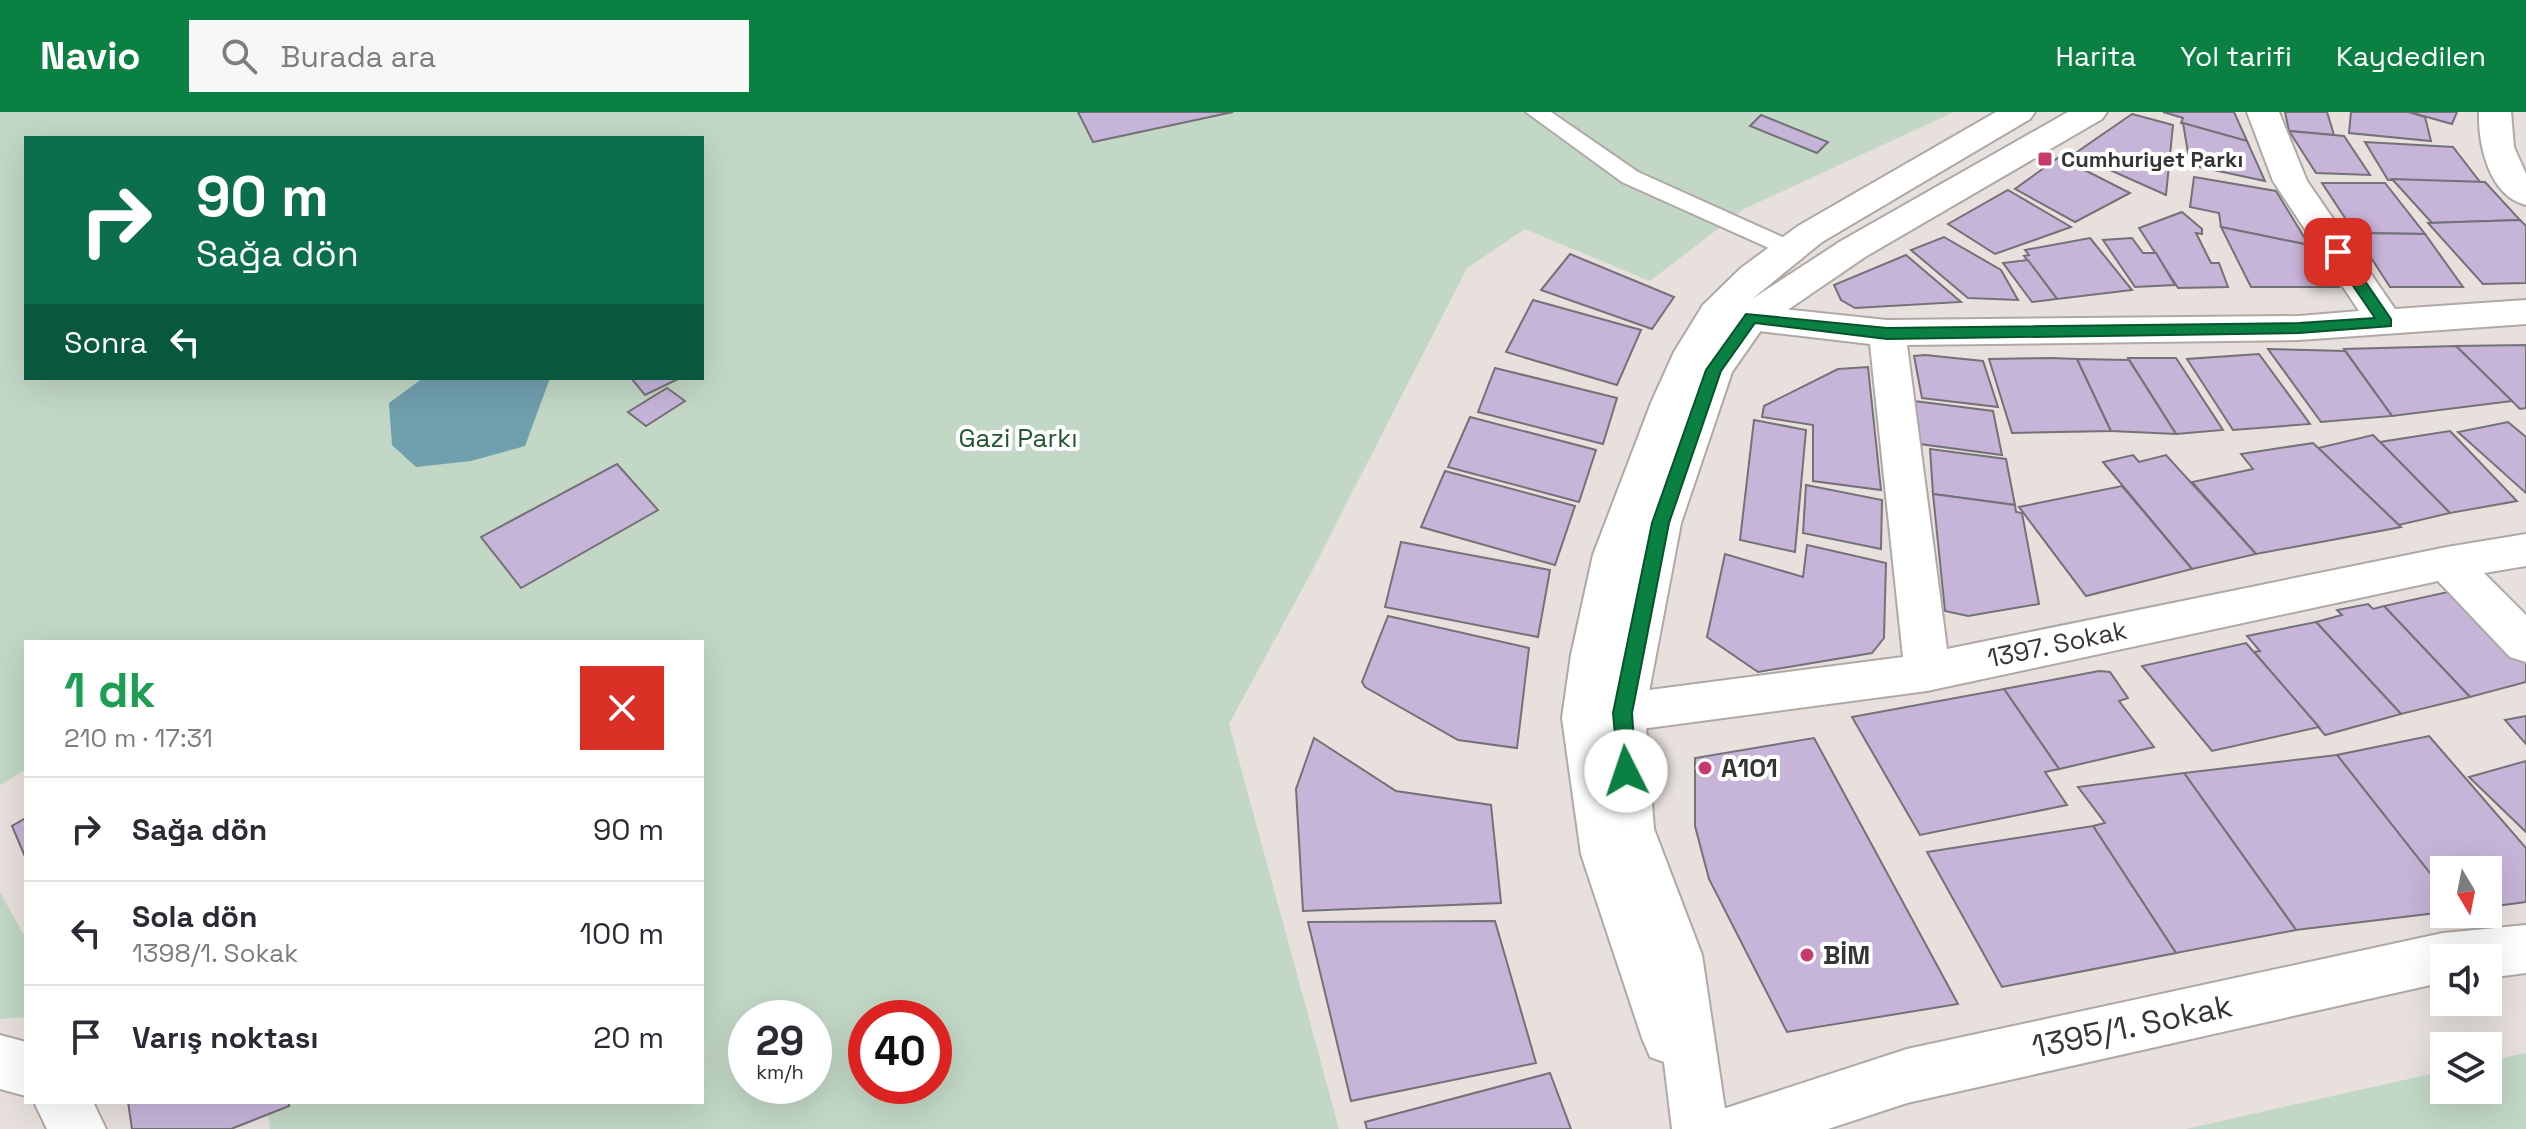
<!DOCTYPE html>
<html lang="tr">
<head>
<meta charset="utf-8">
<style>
	body { margin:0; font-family:"Space Grotesk",sans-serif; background:#f7f7f7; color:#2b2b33; height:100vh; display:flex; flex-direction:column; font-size:30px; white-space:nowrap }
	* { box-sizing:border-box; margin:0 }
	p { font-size:26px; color:#7c7c81 }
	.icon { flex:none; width:44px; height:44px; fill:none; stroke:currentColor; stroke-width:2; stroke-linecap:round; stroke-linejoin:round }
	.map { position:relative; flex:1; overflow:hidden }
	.side { position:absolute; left:24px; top:528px; width:680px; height:464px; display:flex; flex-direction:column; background:#fff; border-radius:0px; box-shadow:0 8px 32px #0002 }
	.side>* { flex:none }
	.top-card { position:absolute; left:24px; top:24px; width:680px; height:244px; border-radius:0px; box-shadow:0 8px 32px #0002; background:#0b6e4f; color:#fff; overflow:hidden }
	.needle { width:52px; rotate:170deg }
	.controls { position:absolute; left:2430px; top:744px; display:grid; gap:16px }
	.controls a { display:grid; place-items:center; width:72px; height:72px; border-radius:0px; background:#fff; box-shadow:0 8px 32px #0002; font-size:40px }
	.speed { position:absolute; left:728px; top:888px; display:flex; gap:16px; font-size:40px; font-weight:700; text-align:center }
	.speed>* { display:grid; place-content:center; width:104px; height:104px; border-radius:50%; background:#fff; box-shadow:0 8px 32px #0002; line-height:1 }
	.speed small { font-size:20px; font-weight:400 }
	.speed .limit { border:12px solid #d22; background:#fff; color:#111 }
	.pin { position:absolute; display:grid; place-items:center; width:68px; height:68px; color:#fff; margin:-34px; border-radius:16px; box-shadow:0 4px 12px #0006 }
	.me { position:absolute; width:88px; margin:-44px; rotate:356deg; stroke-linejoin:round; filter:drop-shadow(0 0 6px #0008) }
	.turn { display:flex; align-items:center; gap:28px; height:168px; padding:0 40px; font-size:36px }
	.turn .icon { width:104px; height:104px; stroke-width:2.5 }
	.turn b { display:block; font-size:56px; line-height:68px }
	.then { display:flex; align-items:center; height:76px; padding:0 40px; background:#0003; gap:16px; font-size:30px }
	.round { display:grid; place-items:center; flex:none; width:84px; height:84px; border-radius:0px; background:#f7f7f7 }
	.overview { display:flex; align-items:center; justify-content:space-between; height:136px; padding:0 40px }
	h1 { font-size:48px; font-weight:700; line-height:60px; color:#1e9e55 }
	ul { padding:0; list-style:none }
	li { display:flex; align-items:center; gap:24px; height:104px; padding:0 40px; border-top:2px solid #e1e1e2 }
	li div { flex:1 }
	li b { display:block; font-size:30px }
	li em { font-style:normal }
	header { display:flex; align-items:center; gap:48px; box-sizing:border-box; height:112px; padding:0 40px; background:#0b8043; color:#fff }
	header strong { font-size:38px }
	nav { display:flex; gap:44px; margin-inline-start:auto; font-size:28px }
	.search { width:560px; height:72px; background:#f7f7f7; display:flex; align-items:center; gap:20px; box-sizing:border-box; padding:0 28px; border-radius:0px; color:#7c7c81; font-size:30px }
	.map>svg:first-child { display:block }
	.green { fill:#c2d7c5; fill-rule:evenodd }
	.water { fill:#709fae }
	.building { fill:#c6b4d9; stroke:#747177; stroke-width:2 }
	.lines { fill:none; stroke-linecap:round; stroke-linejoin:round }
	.service-casing { stroke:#afa9a5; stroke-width:4 }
	.minor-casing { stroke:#afa9a5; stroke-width:4 }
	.tertiary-casing { stroke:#afa9a5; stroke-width:4 }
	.service { fill:#fff; fill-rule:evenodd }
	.minor { fill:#fff; fill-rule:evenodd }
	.tertiary { fill:#fff; fill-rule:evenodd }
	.route { fill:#0b8043; stroke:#07532c; stroke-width:2 }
	.poi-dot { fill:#c63a6d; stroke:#fff; stroke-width:3 }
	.labels { text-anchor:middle; stroke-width:8; stroke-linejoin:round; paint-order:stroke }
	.far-poi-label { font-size:22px; font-weight:bold; fill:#373432; stroke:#fff; text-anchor:start }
	.park-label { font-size:26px; fill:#22562f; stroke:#fff }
	.street-label { font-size:26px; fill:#373432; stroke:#fff }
	.poi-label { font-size:26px; font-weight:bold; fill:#373432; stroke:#fff; text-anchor:start }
	.near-street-label { font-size:32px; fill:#373432; stroke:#fff }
</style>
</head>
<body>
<header>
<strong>Navio</strong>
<div class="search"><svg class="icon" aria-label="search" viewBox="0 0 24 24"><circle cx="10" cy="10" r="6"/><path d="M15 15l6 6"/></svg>Burada ara</div>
<nav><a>Harita</a><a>Yol tarifi</a><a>Kaydedilen</a></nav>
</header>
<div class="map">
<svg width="2526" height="1017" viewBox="0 0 2526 1017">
	<rect width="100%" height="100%" fill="#e7e0dc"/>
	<g class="green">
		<path d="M0 0H1954L1744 97 1650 169 1525 117 1467 156 1313 457 1229 612 1339 1017H270L267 990H702V530H26V657L0 673ZM26 26H702V266H26ZM746 906H814V974H746ZM866 906H934V974H866Z"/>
		<polygon points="0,780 26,827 26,905 0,907"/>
		<polygon points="2526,941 2526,1017 2186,1017 2444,959 2444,978 2488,978 2488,949"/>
	</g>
	<polygon class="water" points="423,266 550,266 525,334 471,349 416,355 392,333 389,291"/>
	<g class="building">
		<polygon points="1078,0 1233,0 1093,30"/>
		<polygon points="2163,0 2234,0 2247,29 2181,11 2183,6"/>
		<polygon points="2285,0 2327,0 2334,23 2289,19"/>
		<polygon points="2351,0 2409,0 2425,5 2431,29 2349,21"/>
		<polygon points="2409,0 2457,0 2452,12"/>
		<polygon points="2132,2 2173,13 2166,83 2074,42"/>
		<polygon points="1761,3 1828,30 1817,41 1750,14"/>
		<polygon points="2183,11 2247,29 2265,69 2190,53"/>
		<polygon points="2289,19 2344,24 2370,63 2316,61"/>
		<polygon points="2365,30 2453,35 2480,70 2388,68"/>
		<polygon points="2059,45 2130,81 2075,110 2015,77"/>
		<polygon points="2194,65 2276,79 2309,133 2221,115 2219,101 2190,95"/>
		<polygon points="2392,67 2485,70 2520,108 2432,111"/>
		<polygon points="2322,71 2385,71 2425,122 2355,121"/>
		<polygon points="2008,78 2071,115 1995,142 1948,112"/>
		<polygon points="2182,100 2202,117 2202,122 2196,121 2211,151 2219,151 2228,175 2178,176 2139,116"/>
		<polygon points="2520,108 2526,114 2526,171 2483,172 2428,111"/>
		<polygon points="2221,115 2314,134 2339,175 2251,175"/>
		<polygon points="2355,121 2425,122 2463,175 2390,175"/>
		<polygon points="1944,125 2001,158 2018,188 1968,186 1911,138"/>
		<polygon points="2090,126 2132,178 2057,187 2024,144 2029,143 2025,138"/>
		<polygon points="2132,126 2143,141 2156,141 2175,173 2135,175 2103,128"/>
		<polygon points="1570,142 1674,185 1652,217 1541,178"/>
		<polygon points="1906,143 1961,190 1855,196 1841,188 1834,173"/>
		<polygon points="2028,148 2057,187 2032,190 2003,151"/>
		<polygon points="1533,188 1641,218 1617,273 1506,240"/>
		<polygon points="2526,233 2526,296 2520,297 2456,234"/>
		<polygon points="2456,234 2512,289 2392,304 2344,237"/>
		<polygon points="2268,237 2345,239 2392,304 2321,310"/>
		<polygon points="2259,242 2310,312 2233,318 2187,247"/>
		<polygon points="1925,243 1983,249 1998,295 1922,286 1914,244"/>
		<polygon points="2051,246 2077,247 2111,319 2012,321 1989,247"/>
		<polygon points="2128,246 2176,246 2223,318 2176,322"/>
		<polygon points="2077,247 2129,248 2176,322 2111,319"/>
		<polygon points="1868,255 1881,378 1813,369 1813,313 1762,305 1764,294 1838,257"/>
		<polygon points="1495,256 1617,286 1603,332 1478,300"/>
		<polygon points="631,266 680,266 645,283"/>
		<polygon points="667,276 685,289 646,314 628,300"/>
		<polygon points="1914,289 1993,299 2002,343 1920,332"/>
		<polygon points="1470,305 1596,338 1579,390 1448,355"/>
		<polygon points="1754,308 1806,318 1795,440 1740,428"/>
		<polygon points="2508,310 2526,325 2526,381 2458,320"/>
		<polygon points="2450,319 2517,389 2450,401 2380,330"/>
		<polygon points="2373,323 2384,334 2450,401 2399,413 2318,336"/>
		<polygon points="2313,331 2401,415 2256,442 2192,370 2253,357 2241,342"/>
		<polygon points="1930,337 2006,347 2015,393 1933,382"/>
		<polygon points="2133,343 2139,350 2166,343 2256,442 2192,457 2103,350"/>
		<polygon points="617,352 658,398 521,476 481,425"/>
		<polygon points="1445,359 1575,394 1555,453 1421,415"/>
		<polygon points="1806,373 1882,388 1881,437 1803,421"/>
		<polygon points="2122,374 2192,457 2086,484 2019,395"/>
		<polygon points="1933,382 2015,393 2016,400 2022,401 2039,492 1968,504 1945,499"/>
		<polygon points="1401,430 1550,458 1538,525 1385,495"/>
		<polygon points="1807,433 1886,451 1884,526 1872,541 1758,560 1707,525 1725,442 1803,465"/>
		<polygon points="2457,478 2526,547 2526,570 2470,585 2384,494"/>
		<polygon points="2368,492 2373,497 2384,494 2470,585 2401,602 2316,510 2342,503 2337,498"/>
		<polygon points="1388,504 1529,536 1517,636 1458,628 1365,575 1362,570"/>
		<polygon points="2316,510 2401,602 2325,623 2254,540 2260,539 2247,524"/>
		<polygon points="2246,531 2319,615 2212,639 2142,554"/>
		<polygon points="2099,559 2110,560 2128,586 2119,589 2154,635 2059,657 2004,577"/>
		<polygon points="2004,577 2059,657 2045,660 2067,693 1920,723 1852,605"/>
		<polygon points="2526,604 2526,632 2505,608"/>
		<polygon points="2429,624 2526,736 2526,790 2488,795 2488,758 2444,758 2444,779 2337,643"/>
		<polygon points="1314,626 1396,679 1491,693 1501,791 1303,799 1296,677"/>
		<polygon points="1814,626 1958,892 1787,920 1709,767 1695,714 1695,646"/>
		<polygon points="2337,643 2444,779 2444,800 2296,818 2184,661"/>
		<polygon points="2526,649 2526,720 2469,665"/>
		<polygon points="2184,661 2296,818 2176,841 2093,714 2105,711 2078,675"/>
		<polygon points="26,706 26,747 12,714"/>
		<polygon points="2093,714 2176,841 2002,875 1927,740"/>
		<polygon points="1495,809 1536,951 1351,989 1308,810"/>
		<polygon points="1550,961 1571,1017 1367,1017 1365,1010"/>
		<polygon points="128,990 289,990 289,994 231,1017 132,1017"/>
	</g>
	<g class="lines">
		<g class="service-casing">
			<polygon id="service" points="1526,0 1551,0 1638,60 1798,132 1802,137 1798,142 1782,142 1622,70"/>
		</g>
		<g class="minor-casing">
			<g id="minor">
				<polygon points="2247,0 2279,0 2307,69 2395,197 2526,188 2526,212 2299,228 1907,233 1947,537 2447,435 2526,422 2526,454 2484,461 2526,503 2526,550 2510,545 2438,469 1927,579 1588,624 1572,619 1565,605 1572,591 1588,586 1903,545 1870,232 1716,214 1703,211 1698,202 1703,193 1716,190 1887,208 2299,204 2359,199 2273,69"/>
				<path d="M2479 0H2511L2514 35 2526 62V93C2489 84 2478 33 2479 0Z"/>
				<polygon points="2526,813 2526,861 2488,866 2488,846 2444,846 2444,870 1907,991 1828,1017 1715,1017 1723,997 1907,937 2443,821"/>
				<polygon points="0,923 26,930 26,984 0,977"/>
				<polygon points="34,990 93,990 106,1017 47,1017"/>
			</g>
		</g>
		<g class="tertiary-casing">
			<polygon id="tertiary" points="1996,0 2035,0 2030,7 1822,130 1752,187 1841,129 2068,0 2107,0 2102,7 1865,145 1764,214 1732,260 1681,411 1645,601 1654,717 1702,843 1728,1017 1672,1017 1664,950 1650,945 1642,926 1581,742 1562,606 1571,543 1593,443 1651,291 1674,240 1703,193 1741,156 1798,114"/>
		</g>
		<use href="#service" class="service"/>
		<use href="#minor" class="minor"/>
		<use href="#tertiary" class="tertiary"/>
	</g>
	<polygon class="route" points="2338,135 2343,137 2391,207 2391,214 2299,221 1887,227 1755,211 1721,259 1669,411 1632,601 1636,659 1633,665 1626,667 1619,665 1613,601 1652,411 1706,258 1746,202 1887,216 2299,211 2375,206 2330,140"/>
	<g class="poi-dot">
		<rect x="2037" y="39" width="16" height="16" rx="4"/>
		<circle cx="1705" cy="656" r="8"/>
		<circle cx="1807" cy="843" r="8"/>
	</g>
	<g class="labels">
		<g class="far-poi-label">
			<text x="2061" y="55">Cumhuriyet Parkı</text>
		</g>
		<g class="park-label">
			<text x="1018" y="335">Gazi Parkı</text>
		</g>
		<g class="street-label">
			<text transform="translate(2057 532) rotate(-12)" y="9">1397. Sokak</text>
		</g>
		<g class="poi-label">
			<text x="1721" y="665">A101</text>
			<text x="1823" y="852">BİM</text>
		</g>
		<g class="near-street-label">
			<text transform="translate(2132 914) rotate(-12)" y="11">1395/1. Sokak</text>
		</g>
	</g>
</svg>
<div class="controls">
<a><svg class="needle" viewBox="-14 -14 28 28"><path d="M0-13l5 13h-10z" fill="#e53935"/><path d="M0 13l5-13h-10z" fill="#7c7c81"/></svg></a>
<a><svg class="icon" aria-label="sound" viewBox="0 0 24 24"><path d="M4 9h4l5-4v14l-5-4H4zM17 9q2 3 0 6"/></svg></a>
<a><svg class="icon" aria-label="layers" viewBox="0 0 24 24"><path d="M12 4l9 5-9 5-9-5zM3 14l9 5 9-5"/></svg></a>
</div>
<div class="speed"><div>29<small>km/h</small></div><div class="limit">40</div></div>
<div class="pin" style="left:2338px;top:140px;background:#d93025"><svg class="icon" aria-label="arrive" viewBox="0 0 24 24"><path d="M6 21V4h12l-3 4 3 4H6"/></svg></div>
<svg class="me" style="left:1626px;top:659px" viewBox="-20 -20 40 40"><circle r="19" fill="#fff"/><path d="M0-13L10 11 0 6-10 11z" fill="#0b8043"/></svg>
<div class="top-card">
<div class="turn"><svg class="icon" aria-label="right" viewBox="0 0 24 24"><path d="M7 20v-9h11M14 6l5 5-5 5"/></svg><div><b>90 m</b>Sağa dön</div></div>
<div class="then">Sonra<svg class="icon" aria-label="left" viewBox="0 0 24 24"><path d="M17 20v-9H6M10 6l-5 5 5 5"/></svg></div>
</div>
<section class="side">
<div class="overview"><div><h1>1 dk</h1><p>210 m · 17:31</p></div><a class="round" style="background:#d93025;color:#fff"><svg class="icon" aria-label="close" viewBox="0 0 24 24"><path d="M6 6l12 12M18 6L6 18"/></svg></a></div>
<ul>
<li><svg class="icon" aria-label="right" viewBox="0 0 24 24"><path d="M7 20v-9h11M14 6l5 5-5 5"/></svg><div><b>Sağa dön</b></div><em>90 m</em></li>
<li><svg class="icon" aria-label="left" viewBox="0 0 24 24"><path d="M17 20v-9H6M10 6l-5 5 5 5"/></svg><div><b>Sola dön</b><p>1398/1. Sokak</p></div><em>100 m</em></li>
<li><svg class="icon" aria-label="arrive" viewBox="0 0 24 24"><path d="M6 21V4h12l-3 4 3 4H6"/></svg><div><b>Varış noktası</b></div><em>20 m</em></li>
</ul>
</section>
</div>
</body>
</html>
